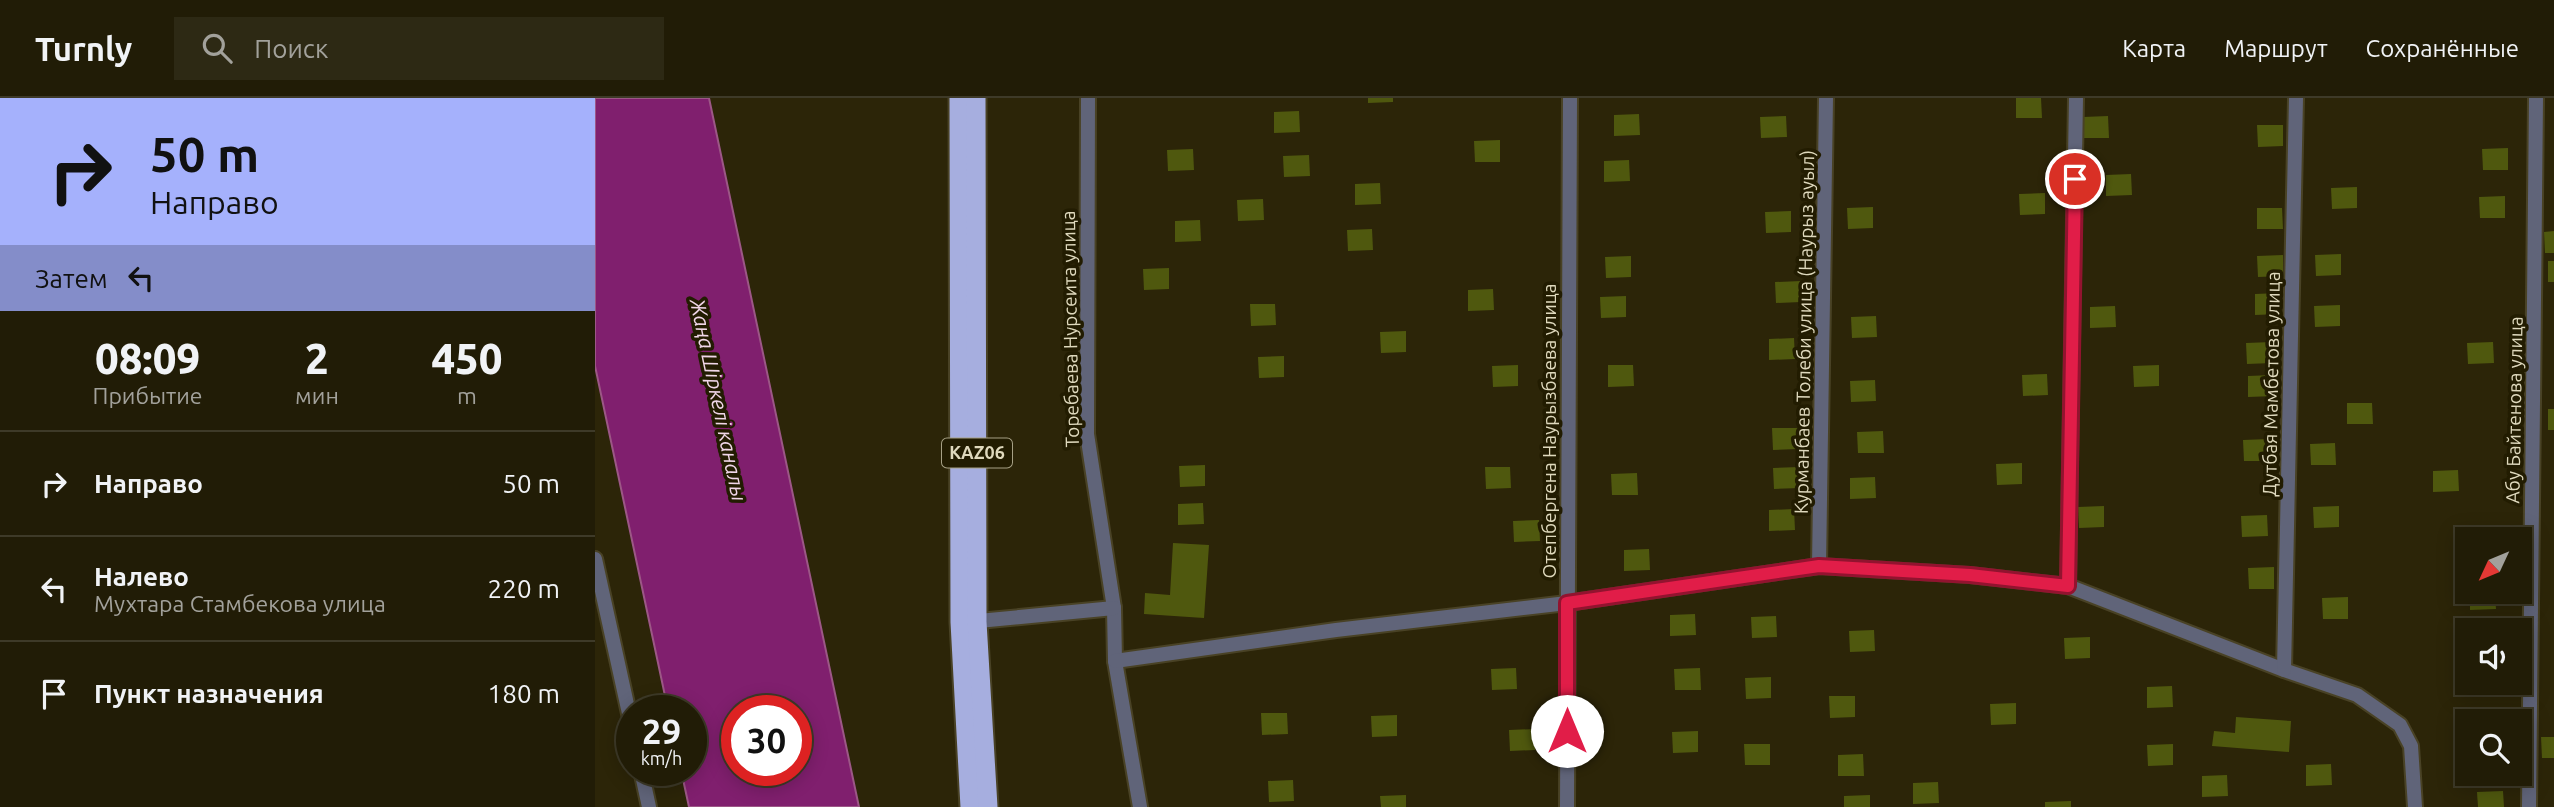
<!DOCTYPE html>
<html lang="ru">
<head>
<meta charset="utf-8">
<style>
	body { margin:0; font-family:Ubuntu,sans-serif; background:#2d2914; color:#f1f3f6; height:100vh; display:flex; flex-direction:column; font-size:26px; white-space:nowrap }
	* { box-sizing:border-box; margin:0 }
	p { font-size:23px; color:#a2a19b }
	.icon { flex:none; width:38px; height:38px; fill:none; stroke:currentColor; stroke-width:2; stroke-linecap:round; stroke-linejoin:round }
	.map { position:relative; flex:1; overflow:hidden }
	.panel { display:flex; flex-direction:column; background:#211c06; width:595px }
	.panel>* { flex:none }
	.hud { background:#a5b1fc; color:#111; overflow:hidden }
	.needle { width:46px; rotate:226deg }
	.buttons { position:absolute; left:1860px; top:429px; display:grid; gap:14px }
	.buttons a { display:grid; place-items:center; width:77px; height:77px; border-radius:0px; background:#211c06; box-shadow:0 4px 18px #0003,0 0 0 2px #3e3a28; font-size:35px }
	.speed { position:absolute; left:21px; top:597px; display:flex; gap:14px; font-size:35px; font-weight:700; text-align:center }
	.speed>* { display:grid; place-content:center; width:91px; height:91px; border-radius:50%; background:#211c06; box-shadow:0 4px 18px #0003,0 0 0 2px #3e3a28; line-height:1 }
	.speed small { font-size:18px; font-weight:400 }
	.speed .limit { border:10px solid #d22; background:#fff; color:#111 }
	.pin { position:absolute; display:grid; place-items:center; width:60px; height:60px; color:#fff; margin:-30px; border:4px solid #fff; border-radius:50%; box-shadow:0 2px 7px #0007 }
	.me { position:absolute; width:77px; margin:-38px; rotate:0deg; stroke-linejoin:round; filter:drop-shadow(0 0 5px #0008) }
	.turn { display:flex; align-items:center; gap:24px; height:147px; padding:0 35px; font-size:32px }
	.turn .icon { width:91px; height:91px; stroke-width:2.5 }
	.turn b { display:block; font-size:49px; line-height:60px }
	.then { display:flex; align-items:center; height:66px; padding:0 35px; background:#0003; gap:14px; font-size:26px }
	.eta { display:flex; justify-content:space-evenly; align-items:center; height:119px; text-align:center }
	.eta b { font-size:42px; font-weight:800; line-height:49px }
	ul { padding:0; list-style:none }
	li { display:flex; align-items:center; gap:21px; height:105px; padding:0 35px; border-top:2px solid #3e3a28 }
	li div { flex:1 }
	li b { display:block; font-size:26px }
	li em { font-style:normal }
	header { display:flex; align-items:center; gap:42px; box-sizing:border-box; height:98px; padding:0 35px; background:#211c06; border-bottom:2px solid #3e3a28 }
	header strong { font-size:33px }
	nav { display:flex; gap:38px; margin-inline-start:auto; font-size:24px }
	.search { width:490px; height:63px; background:#2d2914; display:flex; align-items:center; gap:18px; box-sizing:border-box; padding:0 24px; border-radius:0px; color:#a2a19b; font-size:26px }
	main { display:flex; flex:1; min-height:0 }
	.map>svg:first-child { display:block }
	.water { fill:#801f6e; stroke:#9c5786; stroke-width:2; fill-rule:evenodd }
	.building { fill:#4f580e }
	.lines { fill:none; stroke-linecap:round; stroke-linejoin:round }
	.minor-casing { stroke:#494225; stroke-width:18 }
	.trunk-casing { stroke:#494225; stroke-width:23 }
	.minor { stroke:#606479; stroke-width:14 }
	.trunk { stroke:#a6aedf; stroke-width:19 }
	.route-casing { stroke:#92132f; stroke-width:18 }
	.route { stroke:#e11d48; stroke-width:12 }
	.labels { text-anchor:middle; stroke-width:7; stroke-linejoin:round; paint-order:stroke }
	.shield { fill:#221c01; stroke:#a6a085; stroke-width:2 }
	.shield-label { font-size:18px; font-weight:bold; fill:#dfd9bd }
	.street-label { font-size:19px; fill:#dfd9bd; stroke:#221c01 }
	.water-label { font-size:21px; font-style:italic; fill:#f0d6e8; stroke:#221c01 }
</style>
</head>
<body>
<header>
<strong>Turnly</strong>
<div class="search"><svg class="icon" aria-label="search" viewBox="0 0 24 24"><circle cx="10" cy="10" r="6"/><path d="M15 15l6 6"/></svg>Поиск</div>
<nav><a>Карта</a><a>Маршрут</a><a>Сохранённые</a></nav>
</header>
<main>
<section class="panel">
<div class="hud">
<div class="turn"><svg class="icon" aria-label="right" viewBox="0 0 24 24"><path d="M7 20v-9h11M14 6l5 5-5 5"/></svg><div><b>50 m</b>Направо</div></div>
<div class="then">Затем<svg class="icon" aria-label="left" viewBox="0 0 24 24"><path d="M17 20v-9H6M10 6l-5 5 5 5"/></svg></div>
</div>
<div class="eta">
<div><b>08:09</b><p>Прибытие</p></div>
<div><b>2</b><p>мин</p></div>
<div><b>450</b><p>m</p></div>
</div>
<ul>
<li><svg class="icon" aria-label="right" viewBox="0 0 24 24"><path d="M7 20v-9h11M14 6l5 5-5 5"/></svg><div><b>Направо</b></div><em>50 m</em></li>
<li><svg class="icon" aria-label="left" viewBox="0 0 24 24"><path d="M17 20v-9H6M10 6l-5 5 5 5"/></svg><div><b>Налево</b><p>Мухтара Стамбекова улица</p></div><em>220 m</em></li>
<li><svg class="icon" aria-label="arrive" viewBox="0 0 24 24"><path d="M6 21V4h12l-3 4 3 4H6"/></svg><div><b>Пункт назначения</b></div><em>180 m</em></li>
</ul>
</section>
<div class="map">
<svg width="1959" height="709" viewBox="0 0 1959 709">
	<rect width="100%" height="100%" fill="#2c2508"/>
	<path class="water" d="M0 0H114L264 709H94L86 672H96V612H73L0 268ZM142 612H201V672H142Z"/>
	<g class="building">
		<polygon points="773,0 798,0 798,4 773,5"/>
		<polygon points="1421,0 1446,0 1447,20 1421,20"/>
		<polygon points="704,13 705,34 679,35 679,14"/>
		<polygon points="1044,16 1045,37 1019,38 1019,17"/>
		<polygon points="1191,18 1192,39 1166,40 1165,19"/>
		<polygon points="1513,18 1514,40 1488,40 1488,19"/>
		<polygon points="1662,27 1688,27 1688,48 1663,49"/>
		<polygon points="905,42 905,64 880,64 879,43"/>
		<polygon points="1913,50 1913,72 1888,72 1887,51"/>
		<polygon points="598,51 599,72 573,73 572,52"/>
		<polygon points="714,57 715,78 689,79 688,58"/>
		<polygon points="1034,62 1035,83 1009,84 1009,63"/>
		<polygon points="1536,76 1537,97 1511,98 1511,77"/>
		<polygon points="785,85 786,106 760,107 760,86"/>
		<polygon points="1762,89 1762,110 1737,111 1736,90"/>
		<polygon points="1450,95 1450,116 1425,117 1424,96"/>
		<polygon points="1910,98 1910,120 1885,120 1884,99"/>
		<polygon points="668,101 669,122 643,123 642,102"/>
		<polygon points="1278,109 1278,130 1253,131 1252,110"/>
		<polygon points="1662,110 1687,110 1688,131 1662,131"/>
		<polygon points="1196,113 1196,134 1171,135 1170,114"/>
		<polygon points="605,122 606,143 580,144 580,123"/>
		<polygon points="777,131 778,152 753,153 752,132"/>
		<polygon points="1959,133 1959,155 1950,155 1949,134"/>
		<polygon points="1746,156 1746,177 1721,178 1720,157"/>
		<polygon points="1688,157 1688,178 1663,179 1662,158"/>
		<polygon points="1036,158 1036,179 1011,180 1010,159"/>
		<rect x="1953" y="163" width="6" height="21"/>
		<polygon points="574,170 574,191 549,192 548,171"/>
		<polygon points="1206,183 1206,204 1181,205 1180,184"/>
		<polygon points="898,191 899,212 873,213 873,192"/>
		<polygon points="1685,195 1686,216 1660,217 1660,196"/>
		<polygon points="1031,198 1031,219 1006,220 1005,199"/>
		<polygon points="655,206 680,206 681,227 656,228"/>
		<polygon points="1745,207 1745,228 1720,229 1719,208"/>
		<polygon points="1520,208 1521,229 1495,230 1495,209"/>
		<polygon points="1281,218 1282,239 1257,240 1256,219"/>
		<polygon points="811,233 811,254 786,255 785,234"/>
		<polygon points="1199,240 1200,261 1174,262 1174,241"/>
		<polygon points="1677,244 1677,265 1652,266 1651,245"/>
		<polygon points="1898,244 1899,265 1873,266 1872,245"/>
		<polygon points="689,258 689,279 664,280 663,259"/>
		<polygon points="923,267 923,288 898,289 897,268"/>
		<polygon points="1013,267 1038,267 1039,288 1013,289"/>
		<polygon points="1564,267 1564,288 1539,289 1538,268"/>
		<polygon points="1452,276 1453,297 1428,298 1427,277"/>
		<polygon points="1678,277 1679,298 1653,299 1653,278"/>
		<polygon points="1280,282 1281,303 1256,304 1255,283"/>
		<polygon points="1752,305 1777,305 1778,326 1752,326"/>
		<rect x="1953" y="311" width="6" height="21"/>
		<polygon points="1177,330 1203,330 1203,351 1178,352"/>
		<polygon points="1288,333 1289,355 1263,355 1262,334"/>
		<polygon points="1674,341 1675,363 1649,363 1648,342"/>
		<polygon points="1740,345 1741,367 1716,367 1715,346"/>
		<polygon points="1427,365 1427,386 1402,387 1401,366"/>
		<polygon points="610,367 610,388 585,389 584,368"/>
		<polygon points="890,369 915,369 916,390 891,391"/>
		<polygon points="1204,369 1205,390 1179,391 1178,370"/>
		<polygon points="1863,372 1864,393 1838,394 1838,373"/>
		<polygon points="1042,375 1043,397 1017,397 1016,376"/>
		<polygon points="1280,379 1281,400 1255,401 1255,380"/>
		<polygon points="608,405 609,426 583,427 583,406"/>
		<polygon points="1509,408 1509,429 1484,430 1483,409"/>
		<polygon points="1744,408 1744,429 1719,430 1718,409"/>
		<polygon points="1199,411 1200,432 1174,433 1174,412"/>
		<polygon points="1672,417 1673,438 1647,439 1646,418"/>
		<polygon points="944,422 945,443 919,444 918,423"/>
		<polygon points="578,445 614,447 609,520 549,516 550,495 575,497"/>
		<polygon points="1054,451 1055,472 1029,473 1029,452"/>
		<polygon points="1679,469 1679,491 1654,491 1653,470"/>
		<polygon points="1875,494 1900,494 1901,511 1875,512"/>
		<polygon points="1753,499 1753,521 1728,521 1727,500"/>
		<polygon points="1100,516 1101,537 1075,538 1075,517"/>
		<polygon points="1181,518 1182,539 1157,540 1156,519"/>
		<polygon points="1279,532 1280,553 1255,554 1254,533"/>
		<polygon points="1495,539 1495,560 1470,561 1469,540"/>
		<polygon points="921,570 922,591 897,592 896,571"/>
		<polygon points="1105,570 1106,592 1080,592 1079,571"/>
		<polygon points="1176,579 1176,600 1151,601 1150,580"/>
		<polygon points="1577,588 1578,609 1552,610 1552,589"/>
		<polygon points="1234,598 1260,598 1260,619 1235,620"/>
		<polygon points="1421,605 1421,626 1396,627 1395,606"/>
		<polygon points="666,615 692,615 693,636 667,637"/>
		<polygon points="802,617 802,638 777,639 776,618"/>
		<polygon points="1641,619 1696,623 1694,654 1617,648 1619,633 1640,635"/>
		<polygon points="940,631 940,652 915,653 914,632"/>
		<polygon points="1103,633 1103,654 1078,655 1077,634"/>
		<polygon points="1946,639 1959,639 1959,660 1947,660"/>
		<polygon points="1149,646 1175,646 1175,667 1150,667"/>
		<polygon points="1578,646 1578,667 1553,668 1552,647"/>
		<polygon points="1268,656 1269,678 1243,678 1243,657"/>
		<polygon points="1736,666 1737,687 1711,688 1711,667"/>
		<polygon points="1632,677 1633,698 1607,699 1607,678"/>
		<polygon points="698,682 699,703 674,704 673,683"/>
		<polygon points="1343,684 1344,705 1318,706 1318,685"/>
		<polygon points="1908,693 1909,709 1883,709 1882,694"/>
		<polygon points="811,697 811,709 786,709 785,698"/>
		<polygon points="1275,697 1275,709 1249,709 1249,698"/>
		<polygon points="1476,703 1476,709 1450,709 1450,704"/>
	</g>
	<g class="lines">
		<g class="minor-casing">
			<g id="minor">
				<polyline points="493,0 492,336 519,510 520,563 545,709"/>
				<polyline points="0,461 37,629"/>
				<polyline points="1224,468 1231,0"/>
				<polyline points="1473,488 1481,0"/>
				<polyline points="373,524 519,510"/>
				<polyline points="520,563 741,532 972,505 1224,468 1375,477 1473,488 1689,572 1762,597 1805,627 1816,648 1820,709"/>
				<polyline points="1689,572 1701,0"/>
				<polyline points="46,672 54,709"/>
				<polyline points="972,709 975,0"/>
				<polyline points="1934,709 1941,0"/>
			</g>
		</g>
		<g class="trunk-casing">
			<g id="trunk">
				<polyline points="364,0 365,524 375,709"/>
				<polyline points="381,0 382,524 393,709"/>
			</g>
		</g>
		<use href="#minor" class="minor"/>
		<use href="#trunk" class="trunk"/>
	</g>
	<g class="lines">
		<g class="route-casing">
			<polyline id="route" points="972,633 972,505 1224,468 1375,477 1473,488 1480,81"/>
		</g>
		<use href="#route" class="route"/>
	</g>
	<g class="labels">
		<rect class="shield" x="347" y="340.5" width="70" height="29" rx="5"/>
		<g class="shield-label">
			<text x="382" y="361">KАZ06</text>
		</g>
		<g class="street-label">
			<text transform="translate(475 231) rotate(-91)" y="7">Торебаева Нурсеита улица</text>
			<text transform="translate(1209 234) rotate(-89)" y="7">Курманбаев Толеби улица (Наурыз ауыл)</text>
			<text transform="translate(1676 286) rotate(-89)" y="7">Дутбая Мамбетова улица</text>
			<text transform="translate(1919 312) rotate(-89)" y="7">Абу Байтенова улица</text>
			<text transform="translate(954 333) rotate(-90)" y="7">Отепбергена Наурызбаева улица</text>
		</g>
		<g class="water-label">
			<text transform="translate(123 302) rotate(78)" y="7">Жаңа Шіркелі каналы</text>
		</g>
	</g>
</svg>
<div class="buttons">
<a><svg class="needle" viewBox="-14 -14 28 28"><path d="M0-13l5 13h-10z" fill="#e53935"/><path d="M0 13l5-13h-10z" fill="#a2a19b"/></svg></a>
<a><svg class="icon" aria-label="sound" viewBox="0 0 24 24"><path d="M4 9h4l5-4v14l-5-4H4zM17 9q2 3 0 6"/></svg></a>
<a><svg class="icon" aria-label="search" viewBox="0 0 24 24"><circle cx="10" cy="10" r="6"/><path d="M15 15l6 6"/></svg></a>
</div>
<div class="speed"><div>29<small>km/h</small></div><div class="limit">30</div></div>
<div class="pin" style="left:1480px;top:81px;background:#d93025"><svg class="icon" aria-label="arrive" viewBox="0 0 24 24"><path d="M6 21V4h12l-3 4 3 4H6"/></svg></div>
<svg class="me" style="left:972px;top:633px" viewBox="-20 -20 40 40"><circle r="19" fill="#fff"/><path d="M0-13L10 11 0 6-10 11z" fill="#e11d48"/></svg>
</div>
</main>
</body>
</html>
